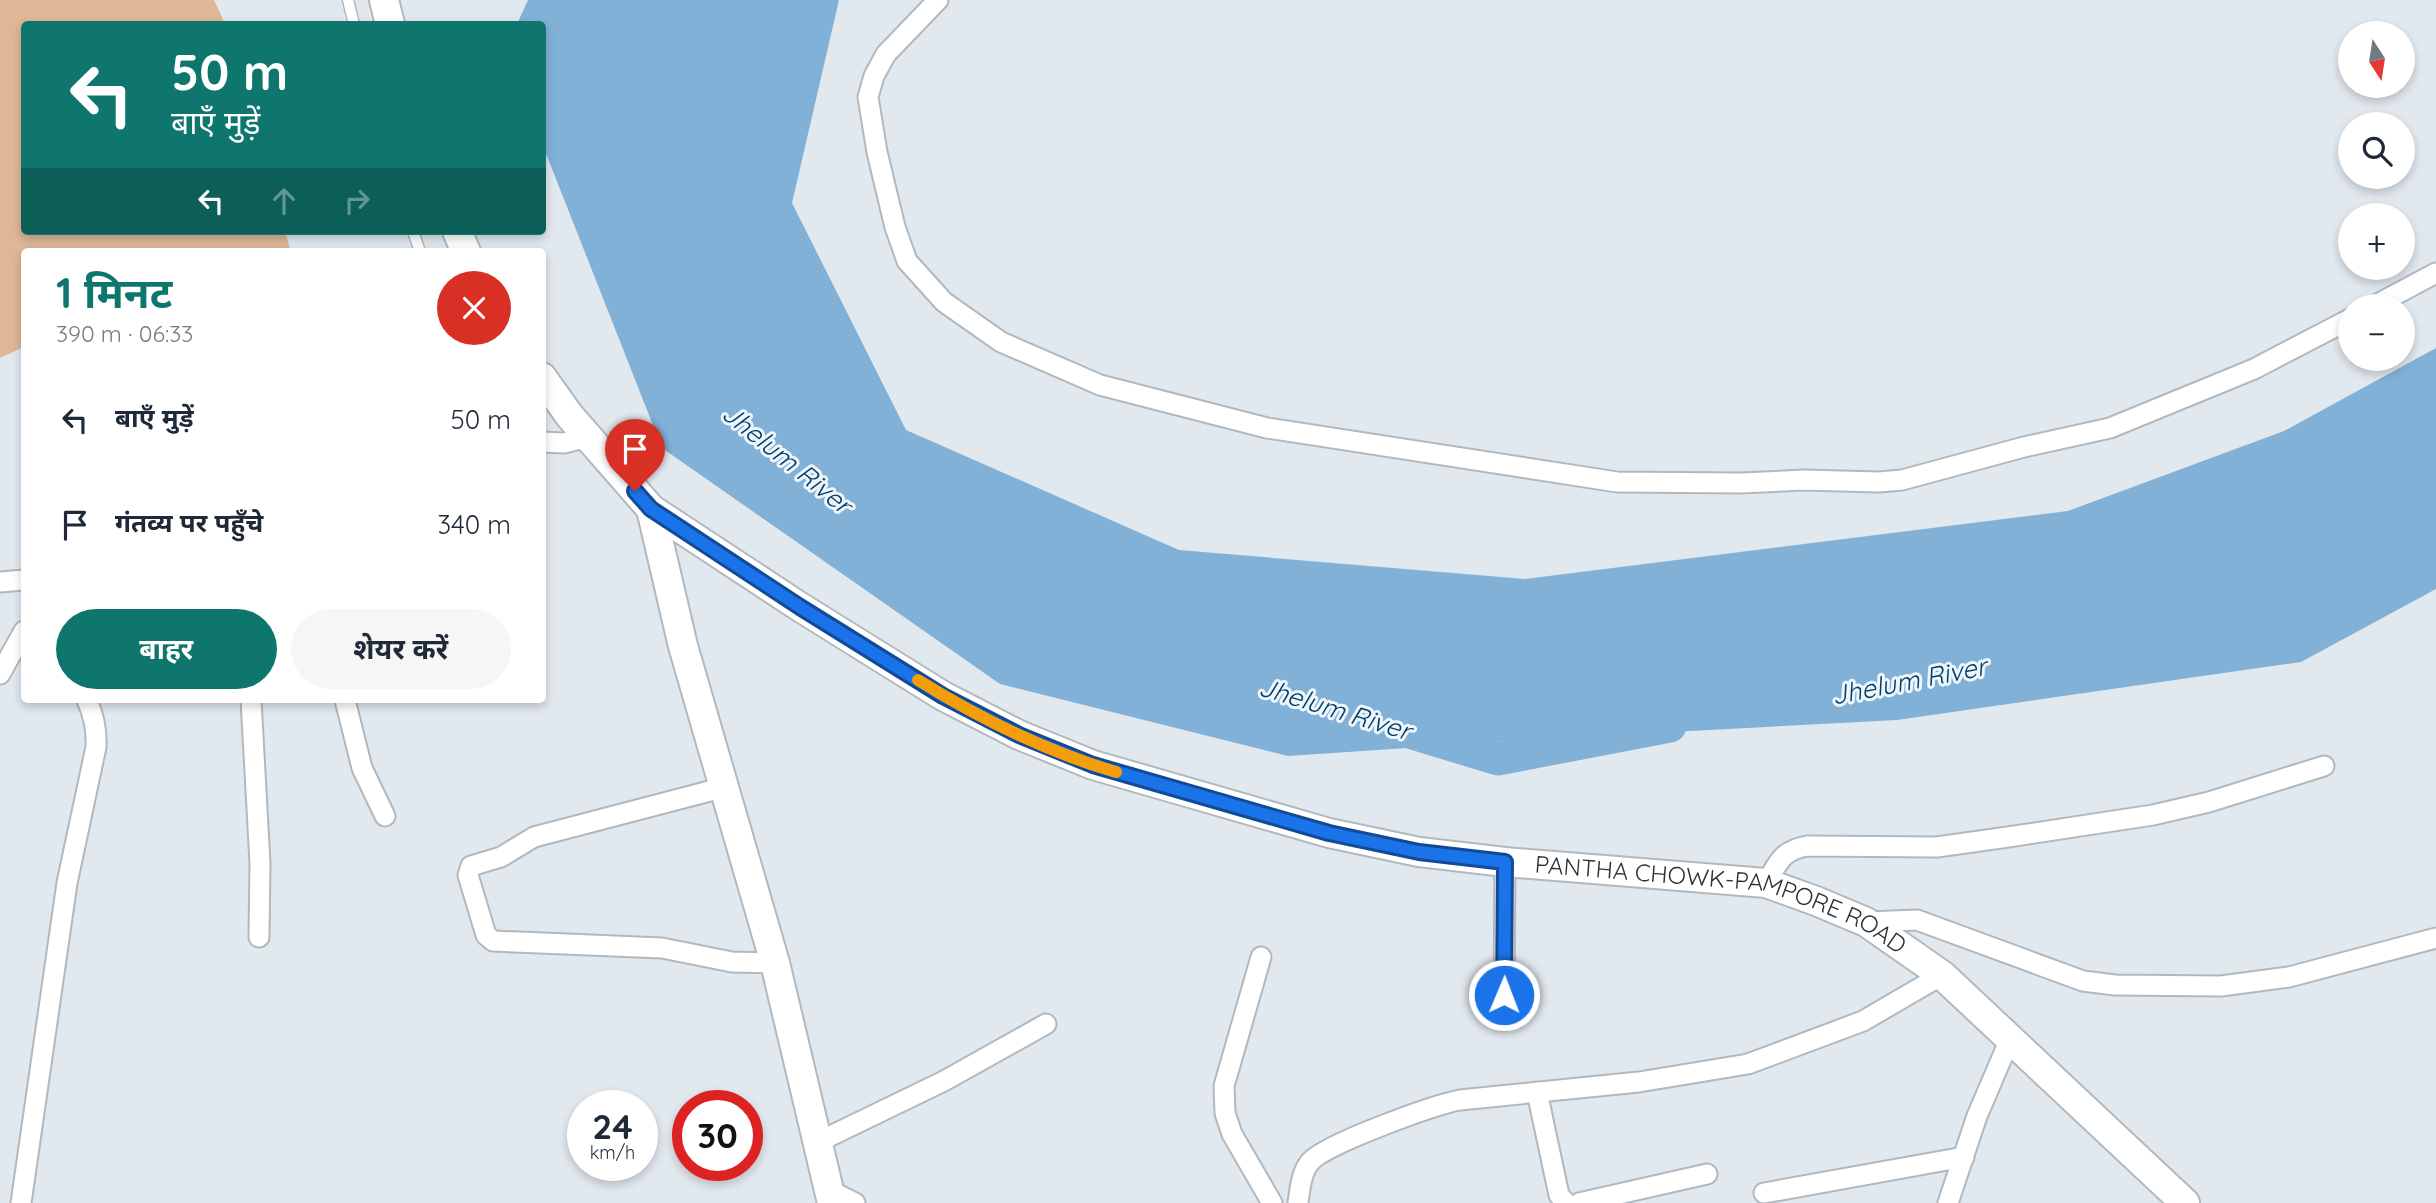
<!DOCTYPE html>
<html lang="hi">
<head>
<meta charset="utf-8">
<style>
	body { margin:0; font-family:Quicksand,"Noto Sans Devanagari",sans-serif; background:#f6f6f7; color:#1f2937; height:100vh; display:flex; flex-direction:column; font-size:26px; white-space:nowrap }
	* { box-sizing:border-box; margin:0 }
	p { font-size:23px; color:#747a83 }
	.icon { flex:none; width:38px; height:38px; fill:none; stroke:currentColor; stroke-width:2; stroke-linecap:round; stroke-linejoin:round }
	.map { position:relative; flex:1; overflow:hidden }
	.side { position:absolute; left:21px; top:248px; width:525px; height:455px; display:flex; flex-direction:column; background:#fff; border-radius:7px; box-shadow:0 4px 10px #0003 }
	.side>* { flex:none }
	.top-card { position:absolute; left:21px; top:21px; width:525px; height:214px; border-radius:7px; box-shadow:0 4px 10px #0003; background:#0f766e; color:#fff; overflow:hidden }
	.needle { width:46px; rotate:168deg }
	.tools { position:absolute; left:2338px; top:21px; display:grid; gap:14px }
	.tools a { display:grid; place-items:center; width:77px; height:77px; border-radius:50%; background:#fff; box-shadow:0 4px 10px #0003; font-size:35px }
	.speed { position:absolute; left:567px; top:1090px; display:flex; gap:14px; font-size:35px; font-weight:700; text-align:center }
	.speed>* { display:grid; place-content:center; width:91px; height:91px; border-radius:50%; background:#fff; box-shadow:0 4px 10px #0003; line-height:1 }
	.speed small { font-size:18px; font-weight:400 }
	.speed .limit { border:10px solid #d22; background:#fff; color:#111 }
	.pin { position:absolute; display:grid; place-items:center; width:60px; height:60px; color:#fff; margin:-72px -30px; border-radius:50% 50% 50% 0; rotate:-45deg; box-shadow:0 0 7px #0007 }
	.pin .icon { rotate:45deg }
	.me { position:absolute; width:77px; margin:-38px; rotate:1deg; stroke-linejoin:round; filter:drop-shadow(0 0 5px #0008) }
	.turn { display:flex; align-items:center; gap:24px; height:147px; padding:0 35px; font-size:32px }
	.turn .icon { width:91px; height:91px; stroke-width:2.5 }
	.turn b { display:block; font-size:49px; line-height:60px }
	.lanes { display:flex; align-items:center; height:66px; padding:0 35px; background:#0003; justify-content:center; gap:35px; direction:ltr }
	.lanes .off { opacity:.35 }
	.round { display:grid; place-items:center; flex:none; width:74px; height:74px; border-radius:37px; background:#f6f6f7 }
	.summary { display:flex; align-items:center; justify-content:space-between; height:119px; padding:0 35px }
	h1 { font-size:42px; font-weight:700; line-height:52px; color:#0f766e }
	.button { display:flex; gap:14px; margin-top:auto; padding:14px 35px }
	.button a { flex:1; height:80px; border-radius:42px; background:#0f766e; color:#fff; font-size:28px; font-weight:700; line-height:80px; text-align:center }
	.button a+a { background:#f6f6f7; color:#1f2937 }
	ul { padding:0; list-style:none }
	li { display:flex; align-items:center; gap:21px; height:105px; padding:0 35px }
	li div { flex:1 }
	li b { display:block; font-size:26px }
	li em { font-style:normal }
	.map>svg:first-child { display:block }
	.green { fill:#deb698 }
	.water { fill:#81b1d7 }
	.lines { fill:none; stroke-linecap:round; stroke-linejoin:round }
	.river { stroke:#81b1d7; stroke-width:33 }
	.lane-casing { stroke:#b1b9bf; stroke-width:13 }
	.street-casing { stroke:#b1b9bf; stroke-width:23 }
	.secondary-casing { stroke:#b1b9bf; stroke-width:32 }
	.lane { stroke:#fff; stroke-width:10 }
	.street { stroke:#fff; stroke-width:19 }
	.secondary { stroke:#fff; stroke-width:28 }
	.route-casing { stroke:#114b97; stroke-width:18 }
	.route { stroke:#1a73e8; stroke-width:12 }
	.slow { stroke:#f59e0b; stroke-width:12 }
	.labels { text-anchor:middle; stroke-width:6; stroke-linejoin:round; paint-order:stroke }
	.street-label { font-size:24px; fill:#2e3134; stroke:#eef5fc }
	.water-label { font-size:26px; font-style:italic; fill:#013f63; stroke:#eef5fc }
</style>
</head>
<body>
<div class="map">
<svg width="2436" height="1203" viewBox="0 0 2436 1203">
	<rect width="100%" height="100%" fill="#e1e8ee"/>
	<polygon class="green" points="0,0 214,0 225,24 24,24 24,231 285,231 291,252 24,252 24,347 0,358"/>
	<polygon class="water" points="528,0 839,0 792,203 906,430 1179,550 1525,579 2068,511 2284,431 2436,348 2436,589 2301,662 1897,720 1540,739 1288,756 1000,684 662,448 543,146 542,24 517,24"/>
	<g class="lines">
		<polyline class="river" points="1409,732 1498,759 1670,726"/>
		<g class="lane-casing">
			<g id="lane">
				<polyline points="348,0 354,24"/>
				<polyline points="413,231 420,252"/>
			</g>
		</g>
		<g class="street-casing">
			<g id="street">
				<polyline points="938,0 886,54 874,76 868,97 877,152 895,227 907,261 944,302 1001,342 1100,385 1267,428 1617,482 1741,483 1804,480 1879,482 1902,480 2024,447 2110,428 2254,369 2350,319"/>
				<polyline points="2374,306 2436,273"/>
				<polyline points="542,442 564,443 588,437"/>
				<polyline points="0,582 24,580"/>
				<polyline points="0,674 24,631"/>
				<polyline points="251,700 260,863 259,937"/>
				<polyline points="345,700 362,768 385,816"/>
				<polyline points="725,787 534,837 501,857 471,866 468,875 486,935 493,941 662,948 732,962 775,963"/>
				<path d="M1766 883C1779 862 1781 851 1807 846L1937 847 2008 837 2153 815 2209 802 2324 766"/>
				<polyline points="1866,922 1917,920 2083,981 2115,985 2221,986 2289,977 2436,938"/>
				<polyline points="1261,957 1224,1086 1225,1113 1232,1134 1272,1203"/>
				<polyline points="1504,995 1505,862"/>
				<polyline points="1537,1092 1559,1195 1566,1203"/>
				<polyline points="816,1143 944,1081 1046,1024"/>
				<polyline points="829,1190 855,1203"/>
				<polyline points="1764,1193 1964,1157"/>
				<path d="M21 1203 67 883 96 747C97 730 94 716 87 700"/>
				<path d="M1298 1203C1300 1189 1301 1173 1310 1162 1325 1144 1434 1105 1460 1100L1639 1082 1748 1064 1863 1021 1942 975"/>
				<polyline points="1579,1203 1707,1174"/>
				<polyline points="1948,1203 1977,1116 2010,1039"/>
			</g>
		</g>
		<g class="secondary-casing">
			<g id="secondary">
				<polyline points="384,0 390,24"/>
				<polyline points="457,231 466,252"/>
				<path id="s1" d="M542 377 569 415 651 509 800 607 943 696 1019 735 1093 765 1329 833 1419 852 1505 862 1766 883 1816 901 1866 922 1942 975 2185 1203"/>
				<polyline points="651,509 683,646 775,963 832,1203"/>
			</g>
		</g>
		<use href="#lane" class="lane"/>
		<use href="#street" class="street"/>
		<use href="#secondary" class="secondary"/>
	</g>
	<g class="lines">
		<g class="route-casing">
			<polyline id="route" points="635,491 651,509 800,607 943,696 1019,735 1093,765 1329,833 1419,852 1505,862 1504,995"/>
		</g>
		<use href="#route" class="route"/>
		<path class="slow" d="M918 680C979 718 1047 752 1116 772"/>
	</g>
	<g class="labels">
		<g class="street-label">
			<text dy="8" stroke="none"><textPath href="#s1" startOffset="1330">PANTHA CHOWK-PAMPORE ROAD</textPath></text>
		</g>
		<g class="water-label">
			<text transform="translate(787 459) rotate(39)" y="9">Jhelum River</text>
			<text transform="translate(1909 681) rotate(-11)" y="9">Jhelum River</text>
			<text transform="translate(1335 709) rotate(17)" y="9">Jhelum River</text>
		</g>
	</g>
</svg>
<div class="tools">
<a><svg class="needle" viewBox="-14 -14 28 28"><path d="M0-13l5 13h-10z" fill="#e53935"/><path d="M0 13l5-13h-10z" fill="#747a83"/></svg></a>
<a><svg class="icon" aria-label="search" viewBox="0 0 24 24"><circle cx="10" cy="10" r="6"/><path d="M15 15l6 6"/></svg></a>
<a>+</a>
<a>−</a>
</div>
<div class="speed"><div>24<small>km/h</small></div><div class="limit">30</div></div>
<div class="pin" style="left:635px;top:491px;background:#d93025"><svg class="icon" aria-label="arrive" viewBox="0 0 24 24"><path d="M6 21V4h12l-3 4 3 4H6"/></svg></div>
<svg class="me" style="left:1504px;top:995px" viewBox="-20 -20 40 40"><circle r="17" fill="#1a73e8" stroke="#fff" stroke-width="3"/><path d="M0-11L8 9 0 5-8 9z" fill="#fff"/></svg>
<div class="top-card">
<div class="turn"><svg class="icon" aria-label="left" viewBox="0 0 24 24"><path d="M17 20v-9H6M10 6l-5 5 5 5"/></svg><div><b>50 m</b>बाएँ मुड़ें</div></div>
<div class="lanes"><svg class="icon" aria-label="left" viewBox="0 0 24 24"><path d="M17 20v-9H6M10 6l-5 5 5 5"/></svg><svg class="icon off" aria-label="ahead" viewBox="0 0 24 24"><path d="M12 20V5M6 11l6-6 6 6"/></svg><svg class="icon off" aria-label="right" viewBox="0 0 24 24"><path d="M7 20v-9h11M14 6l5 5-5 5"/></svg></div>
</div>
<section class="side">
<div class="summary"><div><h1>1 मिनट</h1><p>390 m · 06:33</p></div><a class="round" style="background:#d93025;color:#fff"><svg class="icon" aria-label="close" viewBox="0 0 24 24"><path d="M6 6l12 12M18 6L6 18"/></svg></a></div>
<ul>
<li><svg class="icon" aria-label="left" viewBox="0 0 24 24"><path d="M17 20v-9H6M10 6l-5 5 5 5"/></svg><div><b>बाएँ मुड़ें</b></div><em>50 m</em></li>
<li><svg class="icon" aria-label="arrive" viewBox="0 0 24 24"><path d="M6 21V4h12l-3 4 3 4H6"/></svg><div><b>गंतव्य पर पहुँचे</b></div><em>340 m</em></li>
</ul>
<div class="button"><a>बाहर</a><a>शेयर करें</a></div>
</section>
</div>
</body>
</html>
